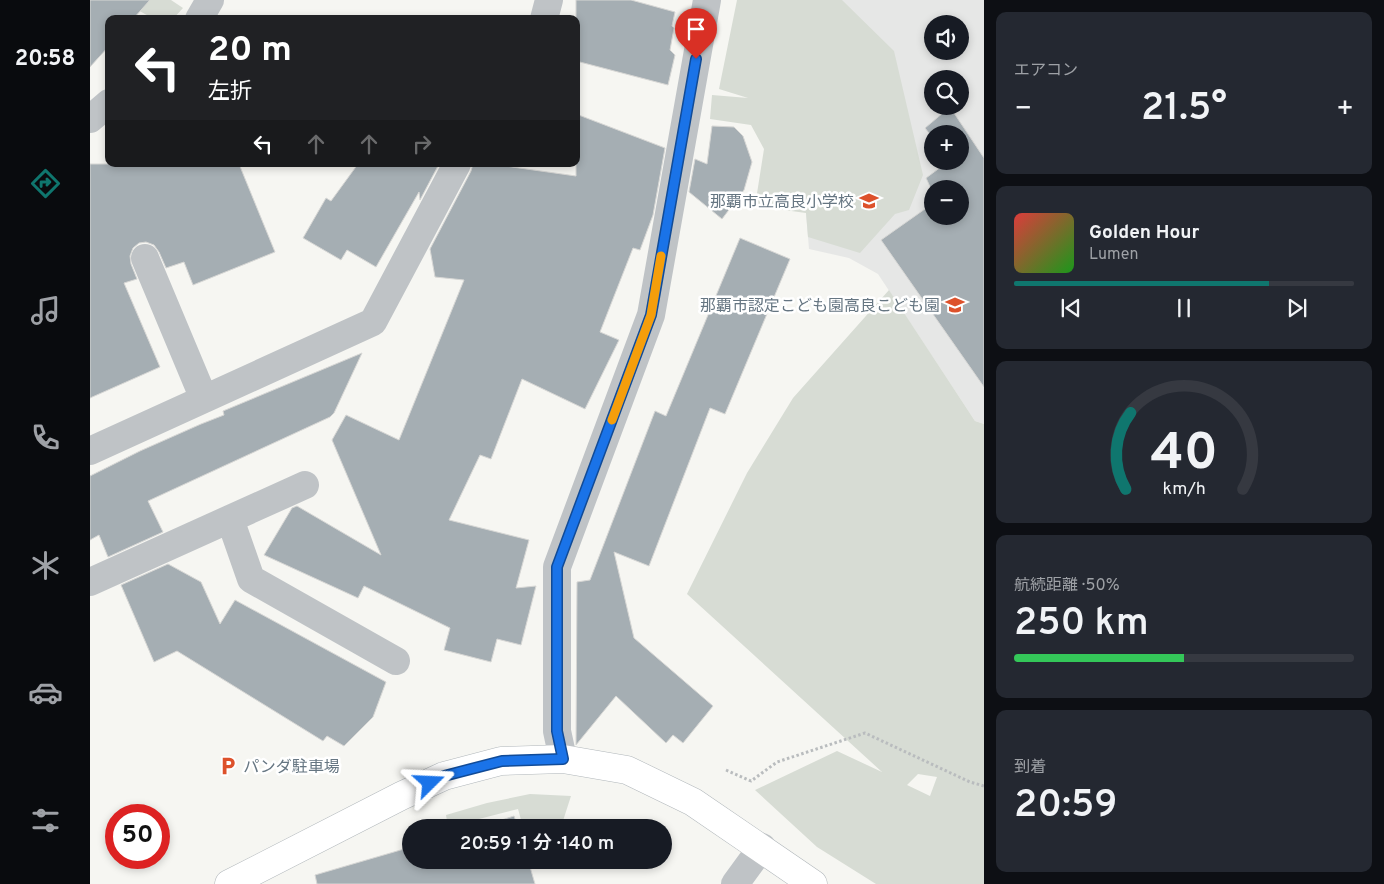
<!DOCTYPE html>
<html lang="ja">
<meta charset="utf-8">
<style>
:root{--surface:#171b24;--page:#242831;--text:#f1f3f6;--muted:#9ea1a6;--line:#363941;--accent:#0f766e}
body{margin:0;font-family:Overpass,"Noto Sans JP",sans-serif;background:var(--page);color:var(--text);height:100vh;display:flex;flex-direction:column;font-size:19px;white-space:nowrap}
*{box-sizing:border-box;margin:0}
p{font-size:16px;color:var(--muted)}
.icon{flex:none;width:28px;height:28px;fill:none;stroke:currentColor;stroke-width:2;stroke-linecap:round;stroke-linejoin:round}
.map{position:relative;flex:1;overflow:hidden}
.drawer{display:flex;flex-direction:column;gap:12px;padding:12px;background:#0d0f14;width:400px}
.drawer>*{flex:none}
.guide{position:absolute;left:15px;top:15px;width:475px;height:152px;border-radius:10px;box-shadow:0 2px 8px #0003;background:#202124;color:#fff;overflow:hidden}
.controls{position:absolute;left:834px;top:15px;display:grid;gap:10px}
.controls a{display:grid;place-items:center;width:45px;height:45px;border-radius:50%;background:var(--surface);box-shadow:0 2px 8px #0003;font-size:25px}
.speed{position:absolute;left:15px;top:804px;display:flex;gap:10px;font-size:25px;font-weight:700;text-align:center}
.speed>*{display:grid;place-content:center;width:65px;height:65px;border-radius:50%;background:var(--surface);box-shadow:0 2px 8px #0003;line-height:1}
.speed .limit{border:8px solid #d22;background:#fff;color:#111}
.pin{position:absolute;display:grid;place-items:center;width:42px;height:42px;color:#fff;margin:-51px -21px;border-radius:50% 50% 50% 0;rotate:-45deg;box-shadow:0 0 5px #0007}
.pin .icon{rotate:45deg}
.me{position:absolute;width:55px;margin:-28px;rotate:69deg;stroke-linejoin:round;filter:drop-shadow(0 0 4px #0008)}
.turn{display:flex;align-items:center;gap:18px;height:105px;padding:0 20px;font-size:22px}
.turn .icon{width:65px;height:65px;stroke-width:2.5}
.turn b{display:block;font-size:35px;line-height:42px}
.lanes{display:flex;align-items:center;height:48px;padding:0 20px;background:#0003;justify-content:center;gap:25px;direction:ltr}
.lanes .off{opacity:.35}
.big{font-size:38px;font-weight:600;line-height:1.1}
.drawer .card{flex:1;display:flex;flex-direction:column;justify-content:center;gap:8px;min-width:0;padding:0 18px;border-radius:10px;background:var(--page)}
.drawer .dial{align-items:center;gap:0}
.dial svg{height:130px;overflow:visible;fill:none;stroke:var(--line);stroke-width:7;stroke-linecap:round;text-anchor:middle}
.dial text{fill:var(--text);stroke:none}
.song{display:flex;align-items:center;gap:15px}
.cover{width:60px;height:60px;border-radius:8px;background:linear-gradient(135deg,hsl(0 70% 55%),hsl(120 70% 35%))}
.played{height:5px;border-radius:2px;background:linear-gradient(90deg,var(--accent) 75%,var(--line) 75%)}
.keys{display:flex;justify-content:space-around;direction:ltr}
.heat{display:flex;justify-content:space-between;align-items:center;font-size:28px;direction:ltr}
.charge{height:8px;border-radius:4px;background:linear-gradient(90deg,#34c759 50%,var(--line) 0)}
.trip{position:absolute;left:312px;top:819px;width:270px;height:50px;border-radius:25px;background:var(--surface);box-shadow:0 2px 8px #0003;font-weight:600;line-height:50px;text-align:center}
main{display:flex;flex:1;min-height:0}
.dock{display:flex;flex-direction:column;width:90px;justify-content:space-around;align-items:center;background:#090b0e;color:var(--muted)}
.dock .icon{width:35px;height:35px}
.dock .active{color:var(--accent)}
.dock b{font-size:22px;color:var(--text)}
.map>svg:first-child{display:block}
.built{fill:#e6e7e6;fill-rule:evenodd}
.green{fill:#d7dcd4;fill-rule:evenodd}
.building{fill:#a5aeb3;stroke:#d7d7d5}
.lines{fill:none;stroke-linecap:round;stroke-linejoin:round}
.secondary-casing{stroke:#b1b7bb;stroke-width:29}
.path{stroke:#b9bcbe;stroke-width:3;stroke-dasharray:2.5 2.5;stroke-linecap:butt}
.street{stroke:#bfc3c6;stroke-width:28}
.secondary{stroke:#fff;stroke-width:28}
.route-casing{stroke:#114b97;stroke-width:12}
.route{stroke:#1a73e8;stroke-width:9}
.slow{stroke:#f59e0b;stroke-width:9}
.labels{text-anchor:middle;stroke-width:5;stroke-linejoin:round;paint-order:stroke}
.poi-label{font-size:16px;fill:#667682;stroke:#fff;text-anchor:end}
</style>
<main>
<nav class="dock">
<b>20:58</b>
<svg class="icon active" aria-label="directions" viewBox="0 0 24 24"><path d="M12 3l9 9-9 9-9-9zM9 14v-3h6M13 9l2 2-2 2"/></svg>
<svg class="icon" aria-label="music" viewBox="0 0 24 24"><path d="M9 18V5l10-2v13"/><circle cx="6" cy="18" r="3"/><circle cx="16" cy="16" r="3"/></svg>
<svg class="icon" aria-label="phone" viewBox="0 0 24 24"><path d="M5 4h4l2 5-3 2q2 4 5 5l2-3 5 2v4C11 20 4 13 5 4z"/></svg>
<svg class="icon" aria-label="climate" viewBox="0 0 24 24"><path d="M12 3v18M4 7l16 10M4 17L20 7"/></svg>
<svg class="icon" aria-label="car" viewBox="0 0 24 24"><path d="M5 17H2v-5l4-1 3-4h7l3 4 3 1v5h-3M9 17h6M6 11h13"/><circle cx="7" cy="17" r="2"/><circle cx="17" cy="17" r="2"/></svg>
<svg class="icon" aria-label="filters" viewBox="0 0 24 24"><path d="M4 7h16M4 17h16"/><circle cx="9" cy="7" r="2"/><circle cx="15" cy="17" r="2"/></svg>
</nav>
<div class="map">
<svg width="894" height="884" viewBox="0 0 894 884">
<rect width="100%" height="100%" fill="#f6f6f2"/>
<path class="built" d="M 659,0 L 894,0 L 894,424 L 885,421 L 788,274 L 759,258 L 719,249 L 716,213 ZM 842,24 L 870,24 L 870,51 L 842,51 ZM 842,79 L 870,79 L 870,106 L 842,106 ZM 842,134 L 870,134 L 870,161 L 842,161 ZM 842,189 L 870,189 L 870,216 L 842,216 Z"/>
<path class="green" d="M 39,0 L 81,0 L 93,8 L 83,19 L 64,19 L 37,4 Z
M 647,0 L 752,0 L 804,51 L 833,175 L 819,210 L 805,214 L 770,253 L 718,237 L 716,213 L 665,206 L 674,149 L 661,125 L 620,119 L 622,95 L 658,98 L 629,89 Z
M 799,290 L 885,421 L 894,424 L 894,884 L 786,884 L 727,847 L 665,790 L 747,751 L 792,772 L 597,594 L 657,473 L 703,398 ZM 828,774 L 847,777 L 840,796 L 817,785 Z
M 440,794 L 481,796 L 471,827 L 433,827 L 428,809 L 358,827 L 356,815 L 397,803 Z"/>
<path class="building" d="M 0,0 L 60,0 L 43,19 L 19,19 L 19,46 L 0,67 Z
M 486,0 L 541,0 L 585,12 L 582,26 L 584,28 L 580,50 L 585,55 L 578,85 L 486,61 Z
M 860,107 L 894,158 L 894,387 L 791,240 L 842,204 L 842,216 L 870,216 L 870,189 L 842,189 L 842,191 L 836,178 L 859,161 L 870,161 L 870,134 L 842,134 L 842,137 L 835,128 Z
M 486,114 L 575,148 L 563,215 L 550,250 L 543,248 L 510,332 L 529,340 L 495,409 L 432,379 L 401,459 L 390,455 L 359,520 L 439,540 L 426,588 L 446,586 L 431,645 L 407,639 L 401,662 L 354,650 L 360,628 L 274,586 L 268,598 L 174,555 L 202,508 L 207,506 L 291,555 L 242,440 L 256,415 L 309,440 L 374,280 L 345,277 L 340,249 L 381,171 L 383,164 L 401,164 L 486,176 Z
M 622,126 L 644,127 L 653,136 L 662,162 L 654,190 L 632,219 L 599,192 L 605,159 L 617,164 Z
M 0,164 L 149,164 L 185,252 L 103,285 L 94,262 L 76,268 L 69,252 L 64,245 L 56,242 L 49,243 L 43,248 L 40,256 L 41,264 L 47,279 L 34,283 L 70,367 L 0,398 Z
M 268,164 L 349,164 L 330,200 L 329,192 L 286,267 L 257,250 L 251,260 L 213,238 L 236,198 L 241,201 Z
M 650,238 L 700,259 L 635,414 L 620,408 L 559,566 L 524,552 L 544,638 L 623,706 L 593,743 L 583,735 L 576,743 L 526,696 L 486,745 L 487,582 L 500,580 L 565,411 L 576,416 Z
M 272,353 L 244,413 L 240,417 L 58,501 L 73,532 L 18,557 L 9,535 L 0,540 L 0,476 L 50,451 L 111,424 L 134,415 L 133,411 Z
M 78,564 L 111,582 L 130,624 L 145,600 L 296,682 L 283,717 L 254,746 L 237,736 L 233,741 L 87,651 L 64,662 L 31,585 Z
M 424,816 L 428,828 L 387,828 Z
M 321,847 L 321,860 L 438,860 L 445,884 L 227,884 L 225,875 Z"/>
<g class="lines">
<g class="secondary-casing">
<path id="secondary" d="M 139,884 L 311,796 L 354,776 L 411,761 L 473,759 L 537,770 L 603,802 L 723,884"/>
</g>
<path class="path" d="M 636,770 L 661,781 L 687,762 L 775,733 L 880,782 L 894,786"/>
<path class="street" d="M 109,19 L 120,0
M 454,19 L 459,0
M 0,119 L 19,103
M 55,258 L 114,399
M 0,451 L 283,322 L 367,164
M 140,519 L 161,579 L 306,661
M 0,582 L 215,485
M 473,759 L 467,731 L 467,567 L 561,315 L 617,0
M 645,884 L 672,847"/>
<use href="#secondary" class="secondary"/>
</g>
<g class="lines">
<g class="route-casing">
<path id="route" d="M 340,783 L 354,776 L 412,761 L 473,759 L 467,731 L 467,567 L 561,315 L 606,59"/>
</g>
<use href="#route" class="route"/>
<path class="slow" d="M 522,420 L 561,315 L 571,256"/>
</g>
<defs>
<g id="school-bare" transform="scale(1.5)"><path d="M0-5L7-2L0 1L-7-2ZM-4 1L0 2.5L4 1V4Q0 6-4 4Z" fill="#dd512b" stroke="#fff" stroke-width="2.5" paint-order="stroke"/></g>
<g id="parking-bare" transform="scale(1.5)"><path d="M-3.5-5.5H1a3.5 3.5 0 0 1 0 7H-1V5.5H-3.5ZM-1-3.4V-.6H.8a1.4 1.4 0 0 0 0-2.8Z" fill="#dd512b" stroke="#fff" stroke-width="2.5" paint-order="stroke"/></g>
</defs>
<g fill-rule="evenodd">
<use href="#school-bare" x="779" y="201"/>
<use href="#school-bare" x="865" y="305"/>
<use href="#parking-bare" x="138" y="766"/>
</g>
<g class="labels">
<g class="poi-label">
<text x="764" y="207">那覇市立高良小学校</text>
<text x="850" y="311">那覇市認定こども園高良こども園</text>
<text x="153" y="772" text-anchor="start">パンダ駐車場</text>
</g>
</g>
</svg>
<div class="controls">
<a><svg class="icon" aria-label="sound" viewBox="0 0 24 24"><path d="M4 9h4l5-4v14l-5-4H4zM17 9q2 3 0 6"/></svg></a>
<a><svg class="icon" aria-label="search" viewBox="0 0 24 24"><circle cx="10" cy="10" r="6"/><path d="M15 15l6 6"/></svg></a>
<a>+</a>
<a>−</a>
</div>
<div class="speed"><div class="limit">50</div></div>
<div class="pin" style="left:606px;top:59px;background:#d93025"><svg class="icon" aria-label="arrive" viewBox="0 0 24 24"><path d="M6 21V4h12l-3 4 3 4H6"/></svg></div>
<svg class="me" style="left:340px;top:783px" viewBox="-20 -20 40 40"><path d="M0-17L14 15 0 8-14 15z" fill="#1a73e8" stroke="#fff" stroke-width="4"/></svg>
<div class="trip">20:59 · 1 分 · 140 m</div>
<div class="guide">
<div class="turn"><svg class="icon" aria-label="left" viewBox="0 0 24 24"><path d="M17 20v-9H6M10 6l-5 5 5 5"/></svg><div><b>20 m</b>左折</div></div>
<div class="lanes"><svg class="icon" aria-label="left" viewBox="0 0 24 24"><path d="M17 20v-9H6M10 6l-5 5 5 5"/></svg><svg class="icon off" aria-label="ahead" viewBox="0 0 24 24"><path d="M12 20V5M6 11l6-6 6 6"/></svg><svg class="icon off" aria-label="ahead" viewBox="0 0 24 24"><path d="M12 20V5M6 11l6-6 6 6"/></svg><svg class="icon off" aria-label="right" viewBox="0 0 24 24"><path d="M7 20v-9h11M14 6l5 5-5 5"/></svg></div>
</div>
</div>
<section class="drawer">
<div class="card"><p>エアコン</p>
<div class="heat"><a>−</a><b class="big">21.5°</b><a>+</a></div>
</div>
<div class="card">
<div class="song"><i class="cover"></i><div><b>Golden Hour</b><p>Lumen</p></div></div>
<div class="played"></div>
<div class="keys"><svg class="icon" aria-label="previous" viewBox="0 0 24 24"><path d="M18 5L8 12l10 7zM5 5v14"/></svg><svg class="icon" aria-label="pause" viewBox="0 0 24 24"><path d="M8 5v14M16 5v14"/></svg><svg class="icon" aria-label="next" viewBox="0 0 24 24"><path d="M6 5l10 7-10 7zM19 5v14"/></svg></div>
</div>
<div class="card dial"><svg viewBox="0 0 100 80">
<path d="M14 69A42 42 0 1 1 86 69"/>
<path d="M14 69A42 42 0 0 1 17 22" stroke="#0f766e"/>
<text x="50" y="56" font-size="32" font-weight="700">40</text>
<text x="50" y="72" font-size="11">km/h</text>
</svg></div>
<div class="card"><p>航続距離 · 50%</p><b class="big">250 km</b><div class="charge"></div></div>
<div class="card"><p>到着</p><b class="big">20:59</b></div>
</section>
</main>
